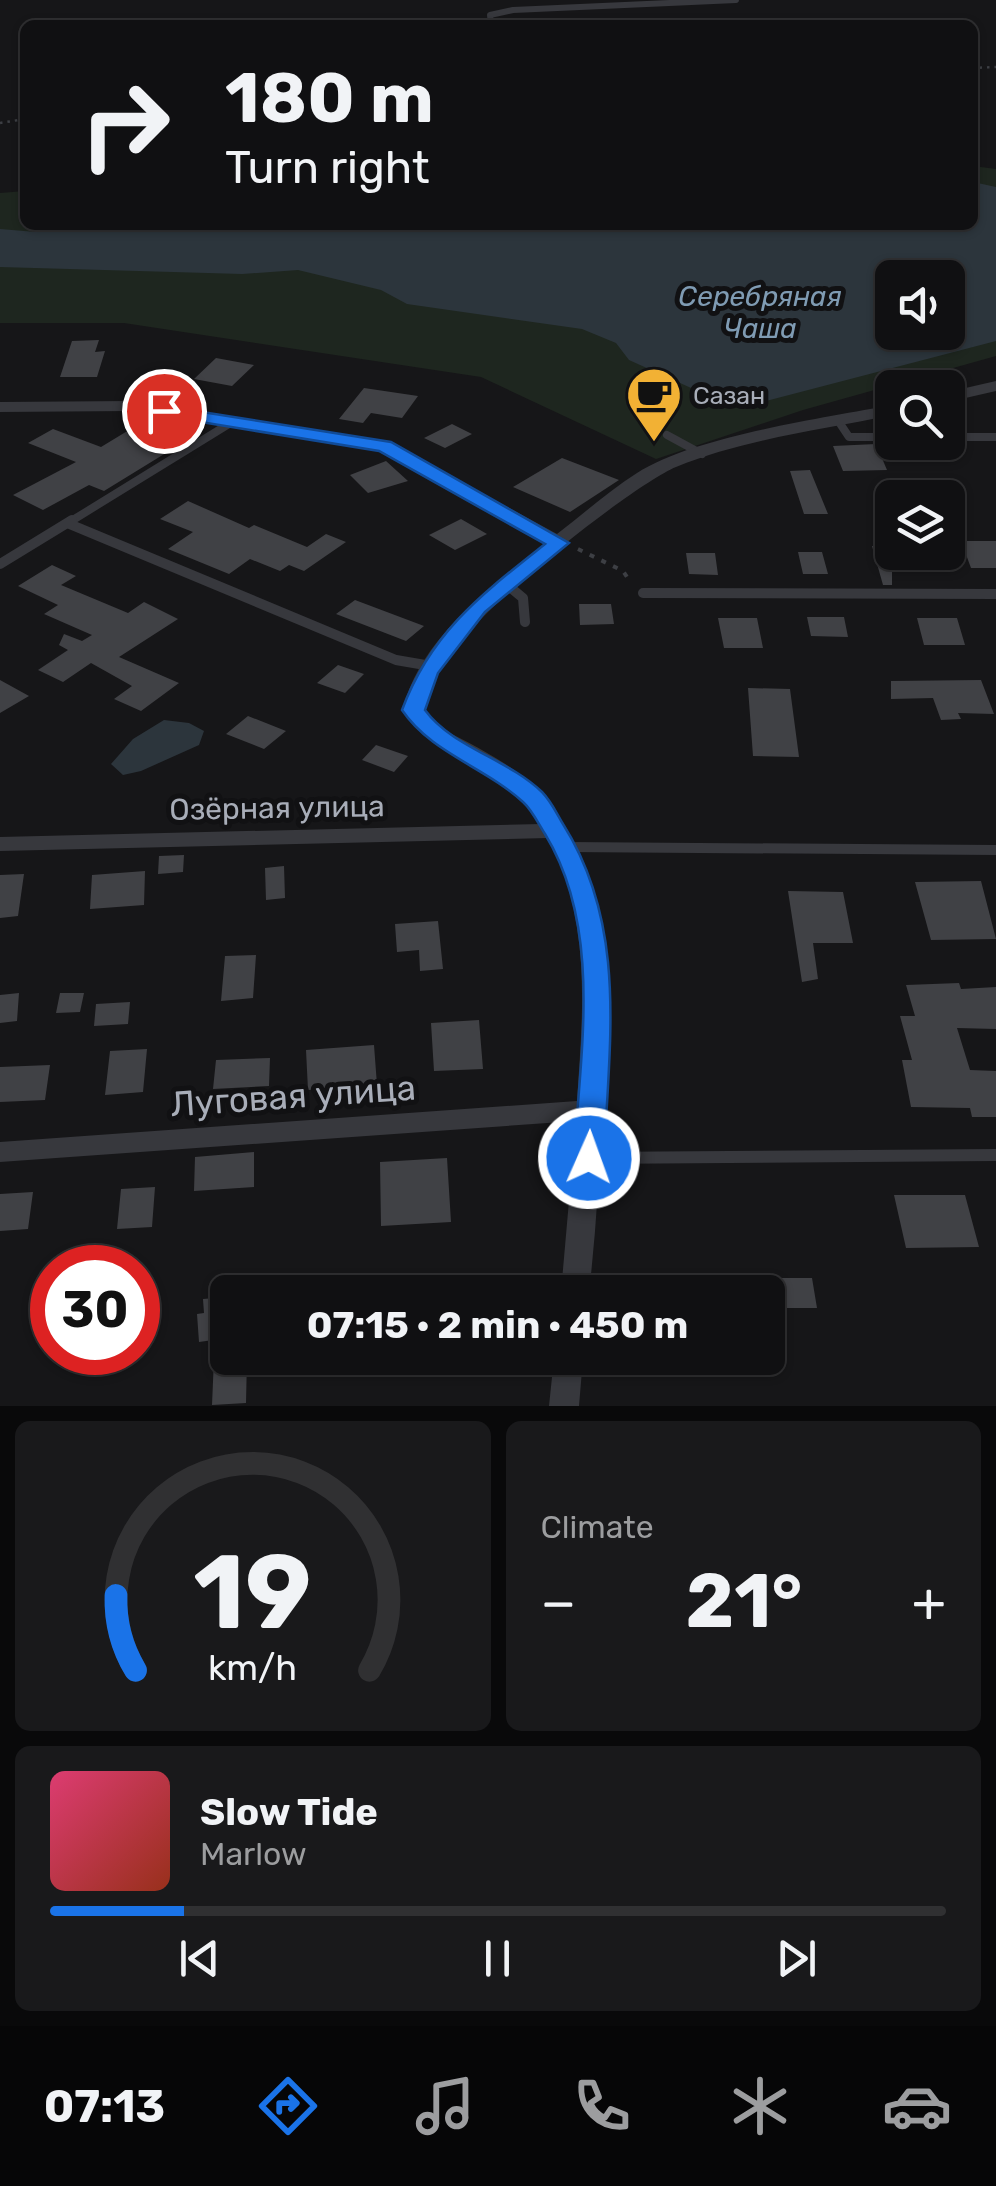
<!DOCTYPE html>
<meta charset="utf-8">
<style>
:root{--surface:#101012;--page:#19191b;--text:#f1f3f6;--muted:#9c9d9f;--line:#303032;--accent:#1a73e8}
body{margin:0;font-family:Rubik,sans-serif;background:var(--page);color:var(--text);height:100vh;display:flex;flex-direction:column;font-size:38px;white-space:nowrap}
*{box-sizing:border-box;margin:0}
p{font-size:32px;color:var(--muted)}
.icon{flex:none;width:55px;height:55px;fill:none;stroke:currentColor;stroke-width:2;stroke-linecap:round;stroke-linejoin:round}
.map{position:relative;height:1406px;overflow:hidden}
.side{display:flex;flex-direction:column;gap:15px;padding:15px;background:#09090a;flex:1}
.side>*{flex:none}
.banner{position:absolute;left:20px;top:20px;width:958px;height:210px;border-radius:15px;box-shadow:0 2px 8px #0004,0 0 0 2px var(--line);background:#101012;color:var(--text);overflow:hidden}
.controls{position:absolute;left:875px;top:260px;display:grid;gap:20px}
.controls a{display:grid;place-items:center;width:90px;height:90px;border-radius:15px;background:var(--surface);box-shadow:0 2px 8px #0004,0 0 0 2px var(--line);font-size:50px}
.speed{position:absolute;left:30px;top:1245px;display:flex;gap:20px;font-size:50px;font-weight:700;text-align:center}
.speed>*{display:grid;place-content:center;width:130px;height:130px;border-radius:50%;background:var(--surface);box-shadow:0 2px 8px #0004,0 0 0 2px var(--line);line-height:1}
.speed .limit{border:15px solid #d22;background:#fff;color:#111}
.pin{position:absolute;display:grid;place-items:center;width:85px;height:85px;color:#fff;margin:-42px;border:5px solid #fff;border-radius:50%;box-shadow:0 2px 10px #0007}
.me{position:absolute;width:110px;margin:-55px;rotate:2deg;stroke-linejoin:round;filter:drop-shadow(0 0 8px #0008)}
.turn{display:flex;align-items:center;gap:35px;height:210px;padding:0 40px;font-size:45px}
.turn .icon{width:130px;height:130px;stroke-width:2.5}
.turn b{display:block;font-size:70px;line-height:85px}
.big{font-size:75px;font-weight:700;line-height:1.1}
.side .card{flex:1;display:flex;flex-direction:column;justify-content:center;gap:15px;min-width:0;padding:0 35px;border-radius:15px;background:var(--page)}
.side .dial{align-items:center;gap:0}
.dial svg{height:260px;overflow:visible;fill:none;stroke:var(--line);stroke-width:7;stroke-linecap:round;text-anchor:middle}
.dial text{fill:var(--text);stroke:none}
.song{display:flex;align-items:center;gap:30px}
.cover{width:120px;height:120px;border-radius:15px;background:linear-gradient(135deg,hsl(340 70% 55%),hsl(10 70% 35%))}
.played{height:10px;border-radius:5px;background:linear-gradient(90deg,var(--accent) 15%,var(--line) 15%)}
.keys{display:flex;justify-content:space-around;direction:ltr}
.heat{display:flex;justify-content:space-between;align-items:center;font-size:55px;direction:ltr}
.side .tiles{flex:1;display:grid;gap:15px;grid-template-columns:1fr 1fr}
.card:last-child{grid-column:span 2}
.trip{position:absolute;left:210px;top:1275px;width:575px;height:100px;border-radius:15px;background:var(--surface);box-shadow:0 2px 8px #0004,0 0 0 2px var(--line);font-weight:700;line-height:100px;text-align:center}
.tab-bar{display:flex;height:160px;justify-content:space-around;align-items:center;background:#060607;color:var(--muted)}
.tab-bar .icon{width:70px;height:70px}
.tab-bar .selected{color:var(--accent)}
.tab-bar b{font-size:45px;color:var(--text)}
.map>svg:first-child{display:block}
.green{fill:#1e261f;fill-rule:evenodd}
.water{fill:#2c353c;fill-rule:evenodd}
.building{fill:#404145}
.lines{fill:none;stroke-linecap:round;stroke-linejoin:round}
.path-far1{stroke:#3d3f44;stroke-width:2.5;stroke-dasharray:2.5 5;stroke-linecap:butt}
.path{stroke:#3d3f44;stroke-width:4;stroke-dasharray:5 8;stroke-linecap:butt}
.lane-far3{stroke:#37383d;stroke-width:6}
.lane-far2{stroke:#37383d;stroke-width:8}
.lane-far1{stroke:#37383d;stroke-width:10}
.lane{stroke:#37383d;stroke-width:12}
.street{fill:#37383d;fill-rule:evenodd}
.route{fill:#1a73e8;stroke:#114b97;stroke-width:2.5}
.labels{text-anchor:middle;stroke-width:10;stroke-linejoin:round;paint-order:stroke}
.far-poi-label{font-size:25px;fill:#a8adb8;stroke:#111113;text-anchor:start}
.far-water-label{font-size:28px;font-style:italic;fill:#7f9bb3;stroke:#111113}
.street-label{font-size:30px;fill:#a8adb8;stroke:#111113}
.near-street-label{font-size:35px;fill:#a8adb8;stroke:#111113}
</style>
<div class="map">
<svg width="996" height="1406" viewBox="0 0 996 1406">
<rect width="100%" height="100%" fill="#161618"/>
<path class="green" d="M 973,166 L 996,169 L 996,356 L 803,410 L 656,459 L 481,377 L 124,323 L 0,323 L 0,193 L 25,191 L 25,225 L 972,225 ZM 892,278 L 948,278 L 948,332 L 892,332 Z"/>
<path class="water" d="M 973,182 L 996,187 L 996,341 L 766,401 L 700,392 L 629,360 L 616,343 L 582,329 L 407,304 L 381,290 L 298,270 L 242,274 L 0,267 L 0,229 L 36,232 L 115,225 L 972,225 ZM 892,278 L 948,278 L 948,332 L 892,332 Z
M 164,720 L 189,723 L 204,731 L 199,745 L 141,771 L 123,775 L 111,764 L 133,739 Z"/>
<path class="building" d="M 99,340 L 95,352 L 105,351 L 97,377 L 60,377 L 72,341 Z
M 216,358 L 254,365 L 232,386 L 194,379 Z
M 364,388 L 418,396 L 402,418 L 371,413 L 363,423 L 339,419 Z
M 452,424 L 472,434 L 445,448 L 424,438 Z
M 53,429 L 101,447 L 129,430 L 174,448 L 104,491 L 89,485 L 43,510 L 13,495 L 76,462 L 28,443 Z
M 876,444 L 887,470 L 843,471 L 833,446 Z
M 562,458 L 619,480 L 570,512 L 513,487 Z
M 386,461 L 408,481 L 368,493 L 350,475 Z
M 810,470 L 828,514 L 804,514 L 790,471 Z
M 188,501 L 249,528 L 254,525 L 307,547 L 326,534 L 346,542 L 304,571 L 289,565 L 280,571 L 250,559 L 229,574 L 168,549 L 193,532 L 160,519 Z
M 461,519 L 487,534 L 455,550 L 429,535 Z
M 961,541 L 996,541 L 996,568 L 971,568 Z
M 872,546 L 892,546 L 892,585 L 883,585 Z
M 798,552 L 822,552 L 828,574 L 803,574 Z
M 686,553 L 715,553 L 718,575 L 689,574 Z
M 52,565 L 76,576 L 61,585 L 128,613 L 144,602 L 178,619 L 119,657 L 179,683 L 141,711 L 114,699 L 132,686 L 91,663 L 63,682 L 38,670 L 68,650 L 59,645 L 64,634 L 82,641 L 92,635 L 44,614 L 58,605 L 18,586 Z
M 355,600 L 424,626 L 406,641 L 336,614 Z
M 579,604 L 611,604 L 614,624 L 580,625 Z
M 807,617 L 844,617 L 848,637 L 811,636 Z
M 718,618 L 757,618 L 763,648 L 724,648 Z
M 917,618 L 957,618 L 965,645 L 924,645 Z
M 338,665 L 364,674 L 345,693 L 317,683 Z
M 0,680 L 29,696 L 0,713 Z
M 981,680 L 994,714 L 958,713 L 961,719 L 941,720 L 933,698 L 891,699 L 891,681 Z
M 748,688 L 790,689 L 799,757 L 753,756 Z
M 248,716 L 286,731 L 264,749 L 226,734 Z
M 376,745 L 408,756 L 394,772 L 362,760 Z
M 184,855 L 183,872 L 158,874 L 159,856 Z
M 284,866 L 285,898 L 266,900 L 265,868 Z
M 145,871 L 144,905 L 90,909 L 92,875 Z
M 24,874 L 18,916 L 0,918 L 0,875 Z
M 981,881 L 996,939 L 931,940 L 915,882 Z
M 788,891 L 843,892 L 853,943 L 813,943 L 818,979 L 802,982 Z
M 438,921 L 443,969 L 420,971 L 419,950 L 397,952 L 395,924 Z
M 256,955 L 253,998 L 221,1001 L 225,956 Z
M 959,983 L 961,989 L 996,987 L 996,1029 L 957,1028 L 970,1070 L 996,1071 L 996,1117 L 972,1117 L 970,1108 L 911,1107 L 902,1060 L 912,1060 L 900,1016 L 915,1016 L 906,985 Z
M 19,993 L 17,1021 L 0,1023 L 0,995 Z
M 60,993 L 84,993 L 80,1012 L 56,1013 Z
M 130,1002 L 128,1024 L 94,1026 L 96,1004 Z
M 479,1020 L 483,1069 L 434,1071 L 431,1023 Z
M 374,1045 L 377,1085 L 308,1090 L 306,1050 Z
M 147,1049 L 143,1092 L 105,1095 L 110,1051 Z
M 270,1058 L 269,1086 L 213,1089 L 216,1060 Z
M 50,1065 L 45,1100 L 0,1102 L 0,1067 Z
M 254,1152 L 254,1187 L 194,1191 L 195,1157 Z
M 447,1158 L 451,1222 L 381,1226 L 380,1162 Z
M 155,1187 L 152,1227 L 117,1229 L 121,1189 Z
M 33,1192 L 28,1229 L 0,1231 L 0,1194 Z
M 894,1195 L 965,1195 L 979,1247 L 906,1248 Z
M 775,1278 L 812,1278 L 817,1308 L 779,1308 Z
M 228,1297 L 228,1338 L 199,1342 L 197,1314 L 204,1313 L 203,1299 Z
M 214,1358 L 247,1358 L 246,1403 L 212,1405 Z"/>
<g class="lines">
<path class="path-far1" d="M 972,68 L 996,67
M 0,123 L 25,119"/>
<path class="path" d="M 578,549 L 623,571 L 631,583"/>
<path class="lane-far3" d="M 491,25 L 490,15 L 513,10 L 736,0"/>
<path class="lane-far2" d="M 839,422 L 849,437 L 892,437
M 667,435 L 702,454
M 948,437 L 996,437
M 68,523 L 232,422"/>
<path class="lane-far1" d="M 67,523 L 396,660 L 431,666
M 0,564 L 72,520
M 505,583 L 523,598 L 525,622
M 643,593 L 996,594
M 566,847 L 996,850"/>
<path class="lane" d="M 589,1158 L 996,1155"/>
<path class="street" d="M 996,381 L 996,391 L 948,402 L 948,392 Z
M 131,401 L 390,443 L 557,534 C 583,514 609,491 637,473 C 694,436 824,418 892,405 L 892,415 C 821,430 744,439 676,467 C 628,487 409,657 424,712 C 425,716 430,721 433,724 C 470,744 513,763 542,794 C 554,807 563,824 571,839 C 618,927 606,1022 602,1117 C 599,1175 596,1234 589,1292 L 561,1292 L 576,1121 L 0,1162 L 0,1142 L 577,1101 C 583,1010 592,922 548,838 L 0,851 L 0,837 L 541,824 C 510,770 417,749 403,709 C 420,638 491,587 546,543 L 379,450 L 131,411 L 0,412 L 0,402 Z
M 554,1358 L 583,1358 L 579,1406 L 549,1406 Z"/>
</g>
<path class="route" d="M 164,406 L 391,442 L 569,543 L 485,612 L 438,673 L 425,710 C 452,747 508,759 542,792 C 551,801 557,814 563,824 C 628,927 609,1042 604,1158 L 599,1166 L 589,1170 L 578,1166 L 574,1158 C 580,1052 603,929 545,834 C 538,823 532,810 523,802 C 485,767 431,753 402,710 C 431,632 482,594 545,544 L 379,451 L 158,415 L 158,407 Z"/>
<defs>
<g id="cafe-pin" transform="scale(2.875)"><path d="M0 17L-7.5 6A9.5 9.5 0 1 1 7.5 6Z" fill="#f2b134" stroke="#111113"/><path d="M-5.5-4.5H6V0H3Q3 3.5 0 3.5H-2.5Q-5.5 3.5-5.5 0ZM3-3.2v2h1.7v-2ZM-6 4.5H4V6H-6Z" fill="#111"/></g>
</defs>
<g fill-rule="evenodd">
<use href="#cafe-pin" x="654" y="395"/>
</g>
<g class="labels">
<g class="far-poi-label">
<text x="693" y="404">Сазан</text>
</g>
<g class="far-water-label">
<text x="760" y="306">Серебряная<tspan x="760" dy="32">Чаша</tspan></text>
</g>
<g class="street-label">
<text transform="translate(277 808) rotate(-1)" y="10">Озёрная улица</text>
</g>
<g class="near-street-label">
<text transform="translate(293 1096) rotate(-4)" y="12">Луговая улица</text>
</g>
</g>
</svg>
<div class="controls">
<a><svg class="icon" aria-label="sound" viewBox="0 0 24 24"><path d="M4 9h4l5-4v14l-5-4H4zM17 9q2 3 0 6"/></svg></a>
<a><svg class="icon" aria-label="search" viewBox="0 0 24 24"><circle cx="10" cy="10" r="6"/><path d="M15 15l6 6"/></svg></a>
<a><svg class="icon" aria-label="layers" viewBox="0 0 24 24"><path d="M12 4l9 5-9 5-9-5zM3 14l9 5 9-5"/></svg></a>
</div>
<div class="speed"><div class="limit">30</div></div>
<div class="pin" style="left:164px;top:411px;background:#d93025"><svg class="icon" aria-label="arrive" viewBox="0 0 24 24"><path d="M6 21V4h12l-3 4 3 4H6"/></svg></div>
<svg class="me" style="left:589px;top:1158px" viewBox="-20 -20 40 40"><circle r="17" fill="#1a73e8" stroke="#fff" stroke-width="3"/><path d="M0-11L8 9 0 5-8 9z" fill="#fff"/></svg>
<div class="trip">07:15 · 2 min · 450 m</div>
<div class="banner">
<div class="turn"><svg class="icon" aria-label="right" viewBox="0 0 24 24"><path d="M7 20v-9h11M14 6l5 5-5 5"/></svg><div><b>180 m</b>Turn right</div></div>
</div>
</div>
<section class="side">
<div class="tiles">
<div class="card dial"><svg viewBox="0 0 100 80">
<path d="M14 69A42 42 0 1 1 86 69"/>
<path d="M14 69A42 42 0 0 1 8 46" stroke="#1a73e8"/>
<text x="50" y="56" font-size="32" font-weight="700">19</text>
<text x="50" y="72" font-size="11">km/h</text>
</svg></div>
<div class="card"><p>Climate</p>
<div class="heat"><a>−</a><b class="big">21°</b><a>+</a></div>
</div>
<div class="card">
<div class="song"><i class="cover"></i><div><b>Slow Tide</b><p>Marlow</p></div></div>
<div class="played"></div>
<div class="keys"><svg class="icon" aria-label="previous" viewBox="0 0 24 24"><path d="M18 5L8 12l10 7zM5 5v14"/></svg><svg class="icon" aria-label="pause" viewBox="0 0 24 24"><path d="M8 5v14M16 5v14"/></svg><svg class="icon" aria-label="next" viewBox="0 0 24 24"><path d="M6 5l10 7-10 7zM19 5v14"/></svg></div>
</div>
</div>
</section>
<nav class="tab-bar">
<b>07:13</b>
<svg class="icon selected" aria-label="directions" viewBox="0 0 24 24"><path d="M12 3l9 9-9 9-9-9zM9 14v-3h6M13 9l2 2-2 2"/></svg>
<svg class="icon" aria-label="music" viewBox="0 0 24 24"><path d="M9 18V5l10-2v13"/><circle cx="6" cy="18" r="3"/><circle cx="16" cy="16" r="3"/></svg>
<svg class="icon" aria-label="phone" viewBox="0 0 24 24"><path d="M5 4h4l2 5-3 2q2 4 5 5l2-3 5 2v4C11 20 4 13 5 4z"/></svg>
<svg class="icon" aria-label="climate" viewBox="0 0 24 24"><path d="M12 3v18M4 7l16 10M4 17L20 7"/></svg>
<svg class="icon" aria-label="car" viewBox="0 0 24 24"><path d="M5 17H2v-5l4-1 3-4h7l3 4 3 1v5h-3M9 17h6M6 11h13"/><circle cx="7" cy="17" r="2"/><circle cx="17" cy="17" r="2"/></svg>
</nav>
